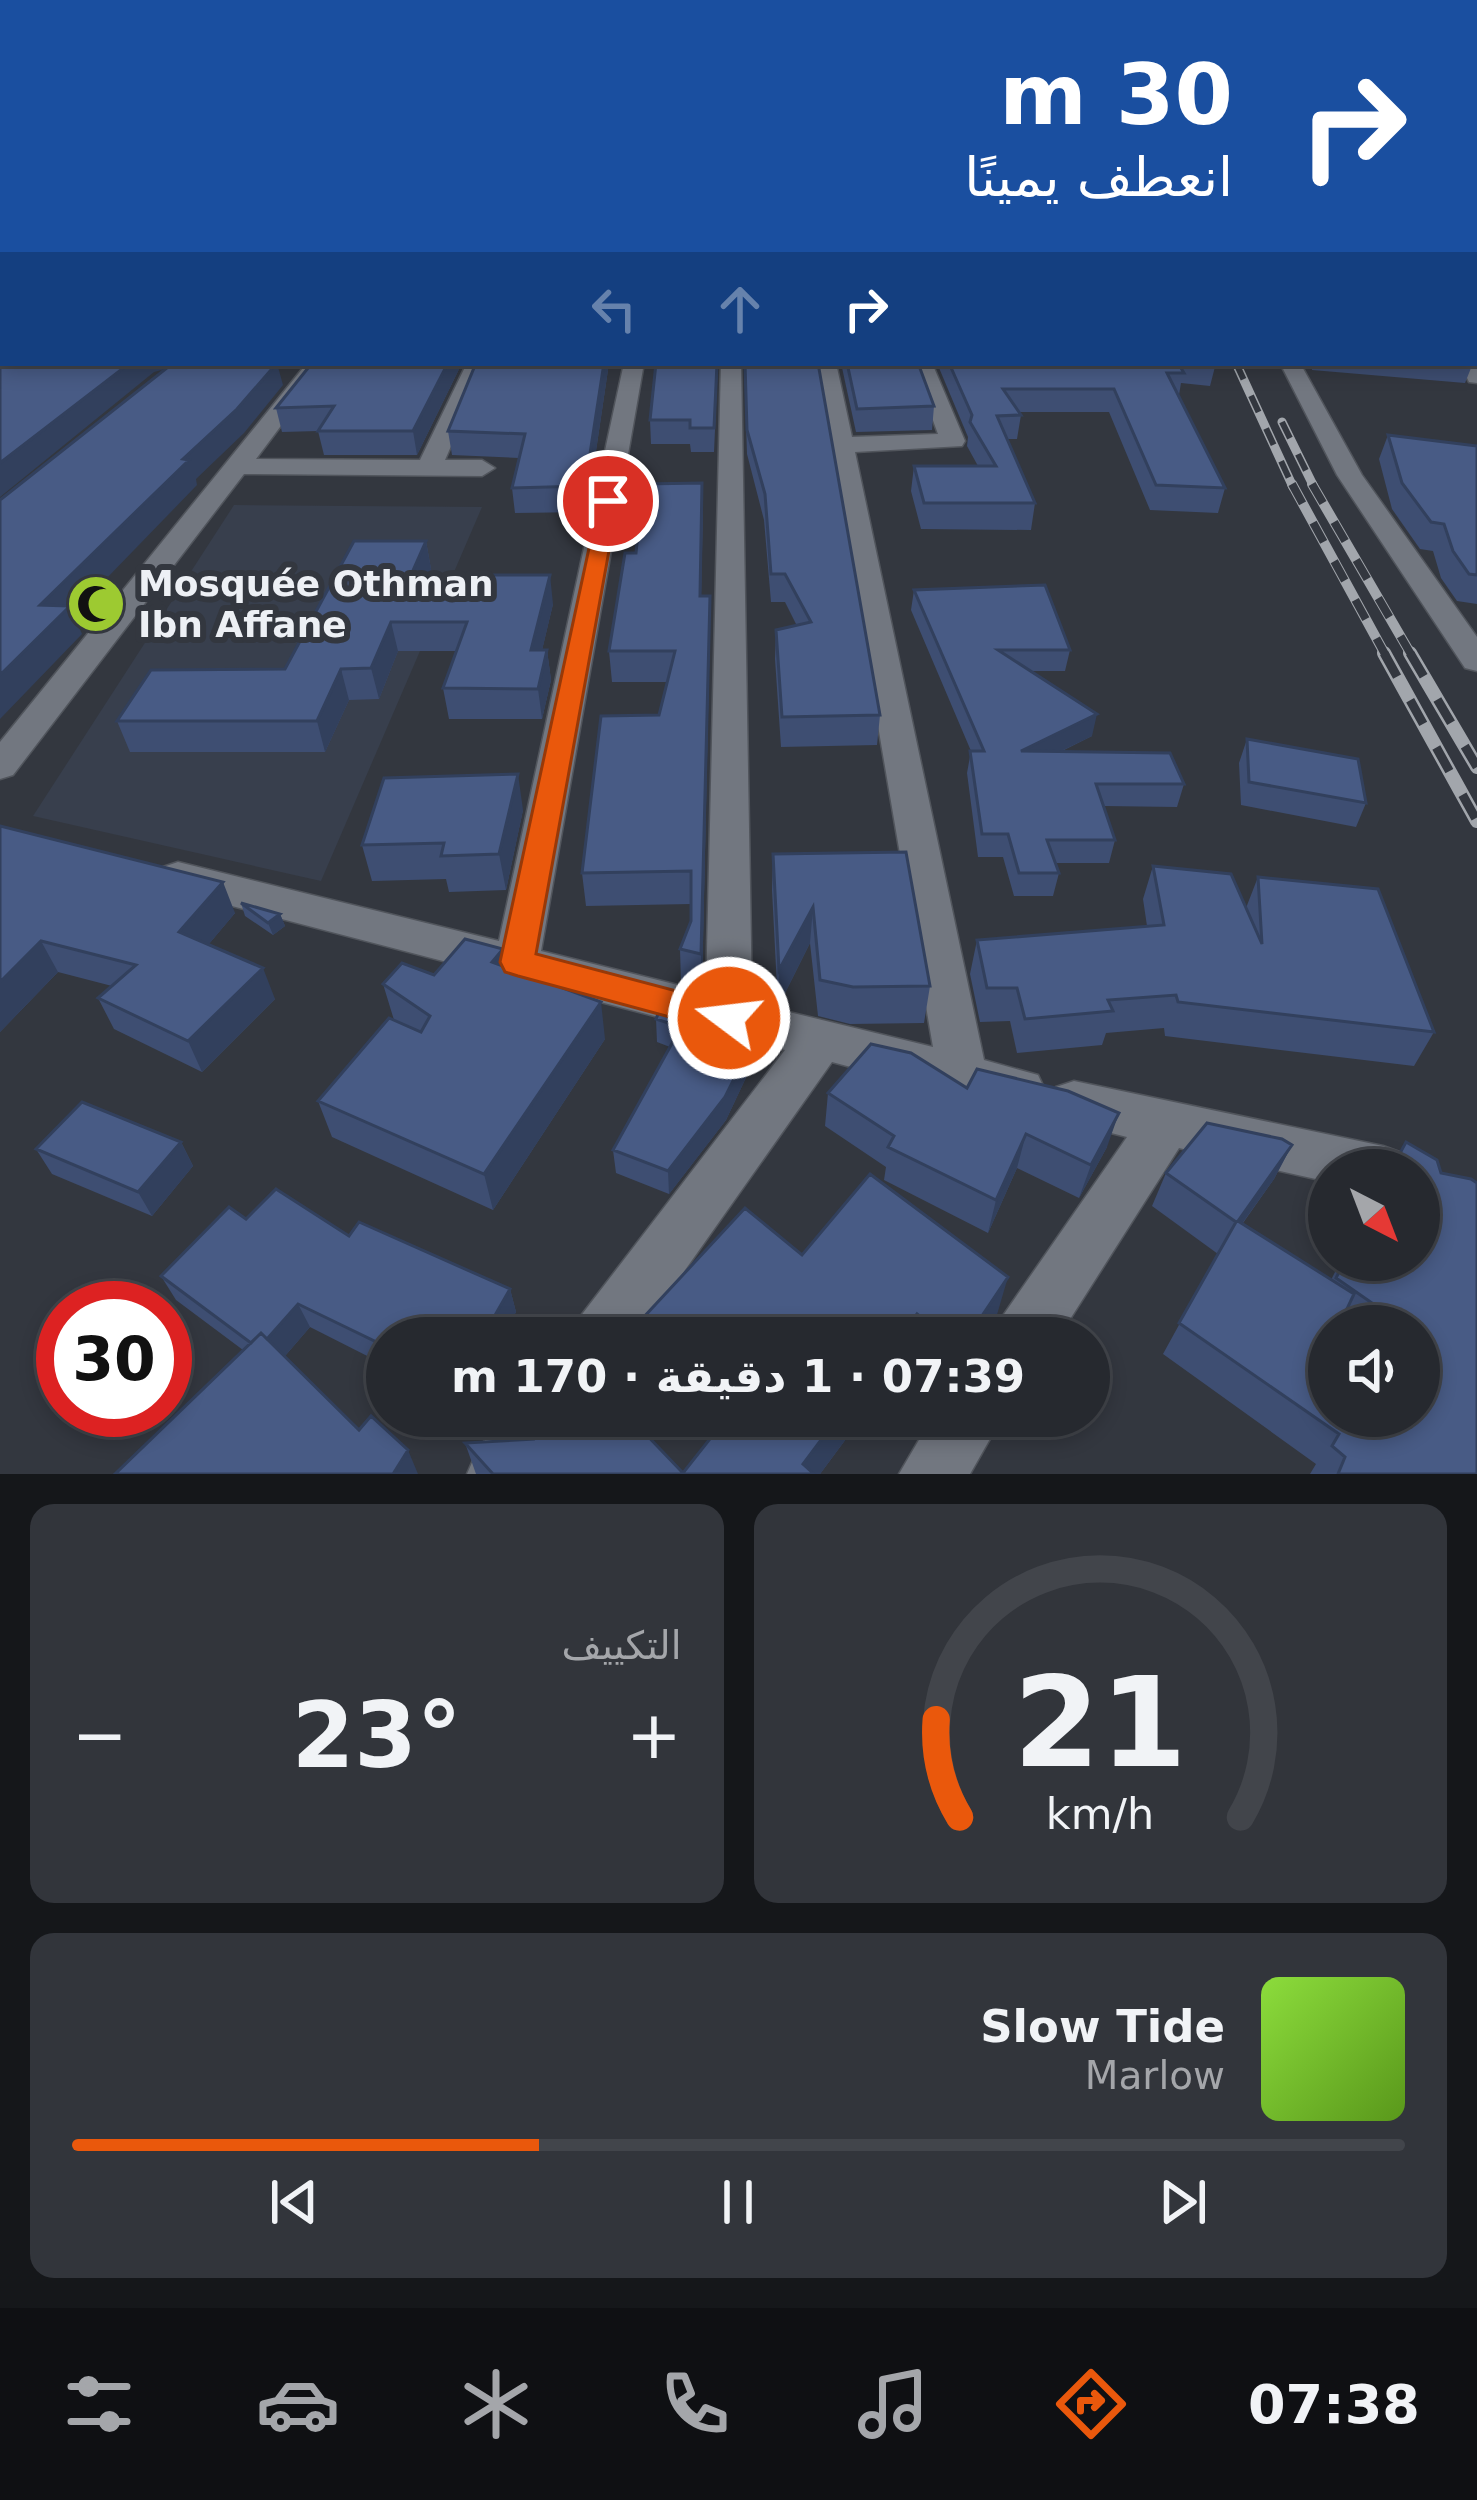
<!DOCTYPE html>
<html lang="ar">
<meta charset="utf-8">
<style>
:root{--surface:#26292f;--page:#32353b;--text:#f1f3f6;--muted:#a4a6aa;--line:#42454b;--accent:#ea580c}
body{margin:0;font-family:"DejaVu Sans",Vazirmatn,sans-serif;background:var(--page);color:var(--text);direction:rtl;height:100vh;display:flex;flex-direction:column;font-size:45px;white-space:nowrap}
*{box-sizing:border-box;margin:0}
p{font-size:39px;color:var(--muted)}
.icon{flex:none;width:66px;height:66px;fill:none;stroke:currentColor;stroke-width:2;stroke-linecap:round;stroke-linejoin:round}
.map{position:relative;height:1474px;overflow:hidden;direction:ltr}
.panel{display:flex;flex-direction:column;gap:30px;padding:30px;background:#15171a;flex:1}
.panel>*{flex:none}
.banner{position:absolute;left:0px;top:0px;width:1479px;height:366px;box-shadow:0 6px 18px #0003,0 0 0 3px var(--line);direction:rtl;background:#1a4fa0;color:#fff;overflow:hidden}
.needle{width:78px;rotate:138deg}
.tools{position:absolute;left:1308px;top:1149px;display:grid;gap:24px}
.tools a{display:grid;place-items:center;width:132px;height:132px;border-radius:50%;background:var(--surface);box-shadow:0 6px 18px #0003,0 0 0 3px var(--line);font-size:60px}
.speed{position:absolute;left:36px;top:1281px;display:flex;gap:24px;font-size:60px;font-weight:700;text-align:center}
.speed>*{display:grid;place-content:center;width:156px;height:156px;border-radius:50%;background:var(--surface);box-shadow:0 6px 18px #0003,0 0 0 3px var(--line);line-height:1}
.speed .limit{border:18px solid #d22;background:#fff;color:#111}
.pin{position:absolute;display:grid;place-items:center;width:102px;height:102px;color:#fff;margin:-51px;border:6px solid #fff;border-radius:50%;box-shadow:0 3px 12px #0007}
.me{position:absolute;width:132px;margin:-66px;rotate:285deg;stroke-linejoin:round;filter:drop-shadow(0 0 9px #0008)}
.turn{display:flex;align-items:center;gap:42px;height:252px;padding:0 48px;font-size:54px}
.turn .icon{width:156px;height:156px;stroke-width:2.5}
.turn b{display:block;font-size:84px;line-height:102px}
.lanes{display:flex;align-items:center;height:114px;padding:0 48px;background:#0003;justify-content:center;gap:60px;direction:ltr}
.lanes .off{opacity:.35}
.big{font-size:90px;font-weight:800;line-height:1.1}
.panel .widget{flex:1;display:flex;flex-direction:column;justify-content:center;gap:18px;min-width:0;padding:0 42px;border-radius:24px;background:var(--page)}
.panel .dial{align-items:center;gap:0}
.dial svg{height:312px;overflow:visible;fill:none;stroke:var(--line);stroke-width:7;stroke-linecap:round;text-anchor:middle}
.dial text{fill:var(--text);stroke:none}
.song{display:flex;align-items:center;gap:36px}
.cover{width:144px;height:144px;border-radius:18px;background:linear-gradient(135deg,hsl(90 70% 55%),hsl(90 70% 35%))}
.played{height:12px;border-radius:6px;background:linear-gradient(90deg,var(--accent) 35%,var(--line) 35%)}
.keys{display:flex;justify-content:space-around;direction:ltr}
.heat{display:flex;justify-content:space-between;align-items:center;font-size:66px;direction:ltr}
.panel .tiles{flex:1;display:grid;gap:30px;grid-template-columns:1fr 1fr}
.widget:last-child{grid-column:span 2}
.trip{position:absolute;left:366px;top:1317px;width:744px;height:120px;border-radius:60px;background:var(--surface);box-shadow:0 6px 18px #0003,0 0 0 3px var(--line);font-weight:800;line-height:120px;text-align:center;direction:rtl}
.tabs{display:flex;height:192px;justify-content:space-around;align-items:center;background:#0f1013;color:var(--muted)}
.tabs .icon{width:84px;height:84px}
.tabs .active{color:var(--accent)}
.tabs b{font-size:54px;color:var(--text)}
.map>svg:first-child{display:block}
.built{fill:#383f4d}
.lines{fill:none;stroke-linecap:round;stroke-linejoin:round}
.minor-casing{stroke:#51555c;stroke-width:3}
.minor{fill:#727780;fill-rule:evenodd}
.rail-far2-casing{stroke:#a2a6ac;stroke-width:9}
.rail-far1-casing{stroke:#a2a6ac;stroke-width:10}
.rail-casing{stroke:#a2a6ac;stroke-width:14}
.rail-far2{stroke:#33373f;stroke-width:6;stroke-dasharray:18;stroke-linecap:butt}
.rail-far1{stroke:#33373f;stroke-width:8;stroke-dasharray:22;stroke-linecap:butt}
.rail{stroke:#33373f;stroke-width:9;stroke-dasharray:27;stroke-linecap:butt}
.wall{fill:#3e4e72;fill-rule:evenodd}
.shaded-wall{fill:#32405d}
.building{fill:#485b85;stroke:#32405d;stroke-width:3}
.route{fill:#ea580c;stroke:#983908;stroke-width:3}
.labels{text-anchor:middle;stroke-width:12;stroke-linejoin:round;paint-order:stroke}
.poi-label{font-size:36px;font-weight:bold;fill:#edf0f5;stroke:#33373f;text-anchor:start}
</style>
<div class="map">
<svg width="1477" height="1474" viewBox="0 0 1477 1474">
<rect width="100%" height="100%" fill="#33373f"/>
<path class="built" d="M 234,505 L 482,507 L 321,881 L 33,816 Z"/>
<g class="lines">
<g class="minor-casing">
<path id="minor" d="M 1477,358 L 1477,383 L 1469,382 L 1460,363 L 1476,363 Z
M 307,363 L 328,363 L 256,459 L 420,460 L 467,363 L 487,363 L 445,460 L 482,460 L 495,468 L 482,476 L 244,474 L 13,775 L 0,779 L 0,742 Z
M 624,363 L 644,363 L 541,951 L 706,992 L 721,363 L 741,363 L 752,1003 L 933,1047 L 816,363 L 836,363 L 852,437 L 938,434 L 912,363 L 932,363 L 965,441 L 962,446 L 855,452 L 984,1060 L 1038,1075 L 1045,1090 L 1038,1105 L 1020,1112 L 832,1062 L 637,1338 L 571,1338 L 580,1317 L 785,1050 L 178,892 L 163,887 L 157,877 L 163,867 L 178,862 L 499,941 Z
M 1280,363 L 1300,363 L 1362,475 L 1477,637 L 1477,671 L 1465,668 L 1337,475 Z
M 1074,1081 L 1383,1146 L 1402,1153 L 1410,1170 L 1329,1170 L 1329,1182 L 1179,1148 L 1058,1338 L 993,1338 L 1002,1317 L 1127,1137 L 1056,1119 L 1049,1103 L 1056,1087 Z
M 503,1416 L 575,1416 L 540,1474 L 467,1474 L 477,1451 Z
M 933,1416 L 1003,1416 L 970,1474 L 899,1474 Z"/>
</g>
<use href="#minor" class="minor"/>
<g class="rail-far2-casing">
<path id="rail-far2" d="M 1236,363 L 1293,487
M 1282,422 L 1314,487"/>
</g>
<g class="rail-far1-casing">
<path id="rail-far1" d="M 1292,484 L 1386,656
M 1312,484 L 1412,656"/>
</g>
<g class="rail-casing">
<path id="rail" d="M 1384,653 L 1477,821
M 1410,653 L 1477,767"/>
</g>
<use href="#rail-far2" class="rail-far2"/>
<use href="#rail-far1" class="rail-far1"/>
<use href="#rail" class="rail"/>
</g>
<path class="wall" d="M 462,363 L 417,455 L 324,455 L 318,431 L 282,432 L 276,408 Z
M 476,363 L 609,363 L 587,512 L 515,513 L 512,488 L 519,458 L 452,455 L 448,431 Z
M 656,363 L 718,363 L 714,452 L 691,452 L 690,444 L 651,444 L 650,420 Z
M 744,363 L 880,715 L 877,745 L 781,747 L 775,659 L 776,630 L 797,626 L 785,602 L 771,602 L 764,520 L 747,454 Z
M 841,363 L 918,363 L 934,406 L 932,430 L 856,432 Z
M 937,363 L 1216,363 L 1210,386 L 1181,383 L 1179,395 L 1225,488 L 1218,513 L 1150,510 L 1109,412 L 1019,412 L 1021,415 L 1017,439 L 1007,439 L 1035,503 L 1031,530 L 921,529 L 911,491 L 914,466 L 978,466 L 967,446 L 968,437 Z
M 1312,363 L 1473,363 L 1465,383 L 1312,370 Z
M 1388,435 L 1477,446 L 1477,604 L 1457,601 L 1441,578 L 1433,551 L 1420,549 L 1392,509 L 1379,459 Z
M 703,511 L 701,596 L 710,626 L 702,988 L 681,983 L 680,949 L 691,921 L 691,904 L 586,906 L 582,873 L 659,715 L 667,682 L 612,682 L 609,651 L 636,553 Z
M 426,541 L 431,569 L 428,575 L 553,604 L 542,650 L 547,650 L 551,680 L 542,719 L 449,719 L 443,688 L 456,651 L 398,651 L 379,699 L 349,700 L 325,752 L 130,752 L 117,721 L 285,669 Z
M 914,590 L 1070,650 L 1065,671 L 1031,671 L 1092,736 L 1060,752 L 1184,784 L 1177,807 L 1104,806 L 1115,840 L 1109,863 L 1055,863 L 1059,873 L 1053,896 L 1014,896 L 1003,857 L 978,857 L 967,773 L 971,751 L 911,610 Z
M 1247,739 L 1366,803 L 1356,827 L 1241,805 L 1239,763 Z
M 523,810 L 506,890 L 449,892 L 446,879 L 372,881 L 362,845 Z
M 0,826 L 235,913 L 208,945 L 275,999 L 202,1072 L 114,1029 L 98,998 L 112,986 L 58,972 L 0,1032 Z
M 773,854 L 930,986 L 924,1023 L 850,1024 L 818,1016 L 810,943 L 778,1007 L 772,890 Z
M 1153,866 L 1246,908 L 1258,877 L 1434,1032 L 1414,1066 L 1165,1036 L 1164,1028 L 1106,1033 L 1102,1045 L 1017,1053 L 1010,1021 L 980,1022 L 970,974 L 977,940 L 1147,926 L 1143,899 Z
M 241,903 L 280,914 L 285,926 L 273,935 L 245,916 Z
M 503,949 L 506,967 L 605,1039 L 493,1210 L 332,1137 L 318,1101 L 394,1020 L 383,984 L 434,975 Z
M 656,1019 L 760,1027 L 759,1050 L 726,1120 L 669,1194 L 616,1173 L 613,1150 L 670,1047 L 657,1042 Z
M 967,1088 L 1107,1147 L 1079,1198 L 1017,1168 L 988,1233 L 884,1180 L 886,1167 L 825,1126 L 828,1093 Z
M 1207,1123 L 1282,1139 L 1292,1145 L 1274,1179 L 1243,1223 L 1331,1280 L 1341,1260 L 1419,1260 L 1419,1170 L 1388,1170 L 1406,1142 L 1437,1160 L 1441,1173 L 1471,1179 L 1477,1183 L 1477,1474 L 1310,1474 L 1316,1464 L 1163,1354 L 1218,1254 L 1152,1206 L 1166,1173 ZM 1329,1326 L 1419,1326 L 1419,1416 L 1329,1416 L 1329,1361 L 1325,1358 L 1329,1348 Z
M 181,1142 L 193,1166 L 152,1216 L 52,1174 L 36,1149 Z
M 246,1219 L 349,1236 L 510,1289 L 516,1312 L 502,1338 L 387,1338 L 387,1366 L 310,1327 L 285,1356 L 359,1430 L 243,1350 L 176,1300 L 161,1276 Z
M 802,1255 L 996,1318 L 983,1338 L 644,1338 L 642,1319 Z
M 705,1416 L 863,1416 L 820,1474 L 476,1474 L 465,1443 L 644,1431 L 683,1473 L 718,1429 Z"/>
<path class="shaded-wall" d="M 130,363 L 189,363 L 154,372 L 0,497 L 0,463 Z
M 277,363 L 283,385 L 244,433 L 196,479 L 197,485 L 73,613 L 82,634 L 0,719 L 0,675 L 40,605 Z
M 448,363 L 462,363 L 417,455 L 413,431 Z
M 604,363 L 609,363 L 587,512 L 585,486 Z
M 426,541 L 431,569 L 417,604 L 411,575 Z
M 550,575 L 553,604 L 535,680 L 531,650 Z
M 710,596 L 710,626 L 702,988 L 701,954 Z
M 391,622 L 398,651 L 379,699 L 371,668 Z
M 547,650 L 551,680 L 542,719 L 538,689 Z
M 341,669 L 349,700 L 325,752 L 317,721 Z
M 1097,714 L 1092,736 L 1016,773 L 1021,751 Z
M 518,774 L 523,810 L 506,890 L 499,854 Z
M 223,882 L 235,913 L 193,963 L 179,932 Z
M 813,907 L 810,943 L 778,1007 L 779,970 Z
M 280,914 L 285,926 L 273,935 L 268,923 Z
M 41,941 L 58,972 L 0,1032 L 0,982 Z
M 503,949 L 510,985 L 492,962 Z
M 263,968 L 275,999 L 202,1072 L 188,1041 Z
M 601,1002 L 605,1039 L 493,1210 L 484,1174 Z
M 760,1027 L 759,1050 L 726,1120 L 669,1194 L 668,1171 Z
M 1119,1113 L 1107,1147 L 1079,1198 L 1091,1165 Z
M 1026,1134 L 1017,1168 L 988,1233 L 996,1200 Z
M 181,1142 L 193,1166 L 152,1216 L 138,1192 Z
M 1292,1145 L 1274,1179 L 1221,1253 L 1238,1221 Z
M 1008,1277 L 996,1318 L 983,1338 L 967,1338 Z
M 510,1289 L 516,1312 L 502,1338 L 482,1338 Z
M 298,1304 L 310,1327 L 272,1371 L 259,1349 Z
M 917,1314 L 912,1338 L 899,1338 Z
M 839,1416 L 863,1416 L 820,1474 L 802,1474 L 803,1464 Z
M 408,1450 L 418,1474 L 393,1474 Z"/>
<path class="building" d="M 0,162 L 3,162 L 3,338 L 0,336 Z
M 3,349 L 3,363 L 130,363 L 0,463 L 0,351 Z
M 180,363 L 277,363 L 237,409 L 183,459 L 189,460 L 40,605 L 70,606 L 0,675 L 0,500 L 168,367 Z
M 312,363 L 448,363 L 413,431 L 318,431 L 334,406 L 276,408 Z
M 476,363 L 604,363 L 585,486 L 512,488 L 525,434 L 448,431 Z
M 656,363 L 717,363 L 714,428 L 690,428 L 690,420 L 650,420 Z
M 745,363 L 818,363 L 880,715 L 782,717 L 776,630 L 811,622 L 785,574 L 771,574 L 765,494 L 747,430 Z
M 847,363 L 918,363 L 934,406 L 857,409 Z
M 949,363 L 1178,363 L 1184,373 L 1167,373 L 1225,488 L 1156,485 L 1114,389 L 1003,389 L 1021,415 L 997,416 L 1035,503 L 924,503 L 914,466 L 996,466 L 970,422 L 972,415 Z
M 1388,435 L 1477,446 L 1477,575 L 1469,574 L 1453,551 L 1444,524 L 1431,522 L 1402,483 Z
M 702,483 L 700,596 L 710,596 L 701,954 L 680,949 L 691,921 L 691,871 L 582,873 L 601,716 L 659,715 L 675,651 L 609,651 L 625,553 L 636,553 L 643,484 Z
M 354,541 L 426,541 L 411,575 L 550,575 L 531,650 L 547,650 L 538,689 L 443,688 L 467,622 L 391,622 L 371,668 L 341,669 L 317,721 L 117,721 L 151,670 L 285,669 Z
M 1045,585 L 1070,650 L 998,650 L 1097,714 L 1021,751 L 1170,753 L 1184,784 L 1096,784 L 1115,840 L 1047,840 L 1059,873 L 1019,873 L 1008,834 L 982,834 L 970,751 L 984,751 L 914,590 Z
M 1247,739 L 1358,759 L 1366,803 L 1249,782 Z
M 518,774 L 499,854 L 441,856 L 444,843 L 362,845 L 384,778 Z
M 0,826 L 223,882 L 179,932 L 263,968 L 188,1041 L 98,998 L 136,965 L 41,941 L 0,982 Z
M 906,852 L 930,986 L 853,987 L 820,980 L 813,907 L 779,970 L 773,854 Z
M 1153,866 L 1231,874 L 1262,944 L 1258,877 L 1378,889 L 1434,1032 L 1178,1002 L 1176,995 L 1108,1000 L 1113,1011 L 1025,1019 L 1017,988 L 987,988 L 977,940 L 1164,925 Z
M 241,903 L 280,914 L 268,923 Z
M 465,939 L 503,949 L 492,962 L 601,1002 L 484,1174 L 318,1101 L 389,1018 L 421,1032 L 430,1016 L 383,984 L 402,963 L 434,975 Z
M 663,1002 L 760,1027 L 725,1097 L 668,1171 L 613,1150 L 681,1027 L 656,1019 Z
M 871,1044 L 911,1053 L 967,1088 L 977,1069 L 1068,1091 L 1119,1113 L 1091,1165 L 1026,1134 L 996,1200 L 888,1147 L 894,1136 L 828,1093 Z
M 82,1102 L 181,1142 L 138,1192 L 36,1149 Z
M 1207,1123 L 1282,1139 L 1292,1145 L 1238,1221 L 1354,1294 L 1339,1326 L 1329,1326 L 1329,1348 L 1325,1358 L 1329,1361 L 1329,1416 L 1419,1416 L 1419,1326 L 1405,1326 L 1336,1278 L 1345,1260 L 1419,1260 L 1419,1170 L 1391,1170 L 1406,1142 L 1437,1160 L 1441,1173 L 1471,1179 L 1477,1183 L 1477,1474 L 1338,1474 L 1345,1457 L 1332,1446 L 1339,1434 L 1179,1323 L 1236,1222 L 1166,1173 Z
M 870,1174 L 1008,1277 L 967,1338 L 947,1338 L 917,1314 L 899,1338 L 662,1338 L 642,1319 L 745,1208 L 802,1255 Z
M 276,1189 L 349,1236 L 359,1222 L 510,1289 L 482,1338 L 387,1338 L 387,1347 L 298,1304 L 267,1339 L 261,1333 L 251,1343 L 161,1276 L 229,1207 L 246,1219 Z
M 261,1333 L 359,1430 L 371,1416 L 408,1450 L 393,1474 L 115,1474 Z
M 548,1416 L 636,1416 L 643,1423 L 639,1427 L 683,1473 L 728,1416 L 839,1416 L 803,1464 L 814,1474 L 493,1474 L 465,1443 L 534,1439 Z"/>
<linearGradient id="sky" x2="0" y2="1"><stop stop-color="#1c1e23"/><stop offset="0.44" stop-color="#4a5363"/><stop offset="1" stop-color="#4a5363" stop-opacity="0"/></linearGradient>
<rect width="1477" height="368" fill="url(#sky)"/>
<path class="route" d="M 600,497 L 618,501 L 536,954 L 741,1008 L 747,1018 L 741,1028 L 729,1033 L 518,976 L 505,972 L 500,962 Z"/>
<defs>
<g id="mosque-disc" transform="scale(3)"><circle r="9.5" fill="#9dca31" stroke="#33373f"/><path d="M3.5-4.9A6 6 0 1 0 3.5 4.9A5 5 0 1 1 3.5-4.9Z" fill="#111"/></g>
</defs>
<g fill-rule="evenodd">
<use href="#mosque-disc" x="96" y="604"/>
</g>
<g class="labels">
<g class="poi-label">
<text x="138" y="596">Mosquée Othman<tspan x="138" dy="41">Ibn Affane</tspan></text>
</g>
</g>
</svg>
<div class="tools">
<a><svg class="needle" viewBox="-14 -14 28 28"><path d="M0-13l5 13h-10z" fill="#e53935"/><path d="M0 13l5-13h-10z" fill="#a4a6aa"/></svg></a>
<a><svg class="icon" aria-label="sound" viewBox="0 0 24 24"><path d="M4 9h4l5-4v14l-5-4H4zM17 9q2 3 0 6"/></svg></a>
</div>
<div class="speed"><div class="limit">30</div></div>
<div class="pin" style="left:608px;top:501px;background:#d93025"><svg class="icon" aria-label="arrive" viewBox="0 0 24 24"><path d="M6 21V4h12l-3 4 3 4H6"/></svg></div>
<svg class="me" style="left:729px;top:1018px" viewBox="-20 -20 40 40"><circle r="17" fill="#ea580c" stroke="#fff" stroke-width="3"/><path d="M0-11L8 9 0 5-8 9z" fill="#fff"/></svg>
<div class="trip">07:39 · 1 دقيقة · 170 m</div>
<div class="banner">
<div class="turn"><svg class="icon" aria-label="right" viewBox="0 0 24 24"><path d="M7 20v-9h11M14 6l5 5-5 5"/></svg><div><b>30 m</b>انعطف يمينًا</div></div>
<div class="lanes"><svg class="icon off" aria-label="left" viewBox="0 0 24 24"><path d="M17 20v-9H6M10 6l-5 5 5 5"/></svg><svg class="icon off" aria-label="ahead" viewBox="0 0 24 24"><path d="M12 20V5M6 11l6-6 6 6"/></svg><svg class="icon" aria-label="right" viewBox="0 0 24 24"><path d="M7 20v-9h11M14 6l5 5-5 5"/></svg></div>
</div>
</div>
<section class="panel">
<div class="tiles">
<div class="widget dial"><svg viewBox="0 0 100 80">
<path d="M14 69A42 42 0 1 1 86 69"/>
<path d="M14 69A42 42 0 0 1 8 44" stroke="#ea580c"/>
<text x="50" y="56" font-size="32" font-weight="700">21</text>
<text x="50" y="72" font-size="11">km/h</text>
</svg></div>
<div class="widget"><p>التكييف</p>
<div class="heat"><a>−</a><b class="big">23°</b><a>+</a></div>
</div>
<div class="widget">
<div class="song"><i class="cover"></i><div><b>Slow Tide</b><p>Marlow</p></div></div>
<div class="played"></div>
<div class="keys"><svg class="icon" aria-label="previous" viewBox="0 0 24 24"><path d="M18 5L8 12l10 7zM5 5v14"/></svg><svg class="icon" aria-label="pause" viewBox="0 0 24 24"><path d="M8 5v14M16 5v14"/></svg><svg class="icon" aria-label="next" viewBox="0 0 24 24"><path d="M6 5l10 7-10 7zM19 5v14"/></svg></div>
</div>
</div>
</section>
<nav class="tabs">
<b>07:38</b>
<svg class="icon active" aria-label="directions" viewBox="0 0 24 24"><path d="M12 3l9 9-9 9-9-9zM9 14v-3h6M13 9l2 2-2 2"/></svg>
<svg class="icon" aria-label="music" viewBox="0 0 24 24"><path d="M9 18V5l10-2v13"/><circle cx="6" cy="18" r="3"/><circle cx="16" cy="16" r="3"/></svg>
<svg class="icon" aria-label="phone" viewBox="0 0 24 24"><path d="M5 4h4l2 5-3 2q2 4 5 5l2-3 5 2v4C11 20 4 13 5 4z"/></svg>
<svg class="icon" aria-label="climate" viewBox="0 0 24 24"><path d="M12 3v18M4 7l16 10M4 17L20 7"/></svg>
<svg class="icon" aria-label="car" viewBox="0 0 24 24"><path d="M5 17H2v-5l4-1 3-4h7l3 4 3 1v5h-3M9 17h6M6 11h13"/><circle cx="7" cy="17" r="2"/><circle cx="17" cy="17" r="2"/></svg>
<svg class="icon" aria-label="filters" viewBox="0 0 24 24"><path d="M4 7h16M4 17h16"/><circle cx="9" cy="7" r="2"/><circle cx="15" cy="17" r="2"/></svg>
</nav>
